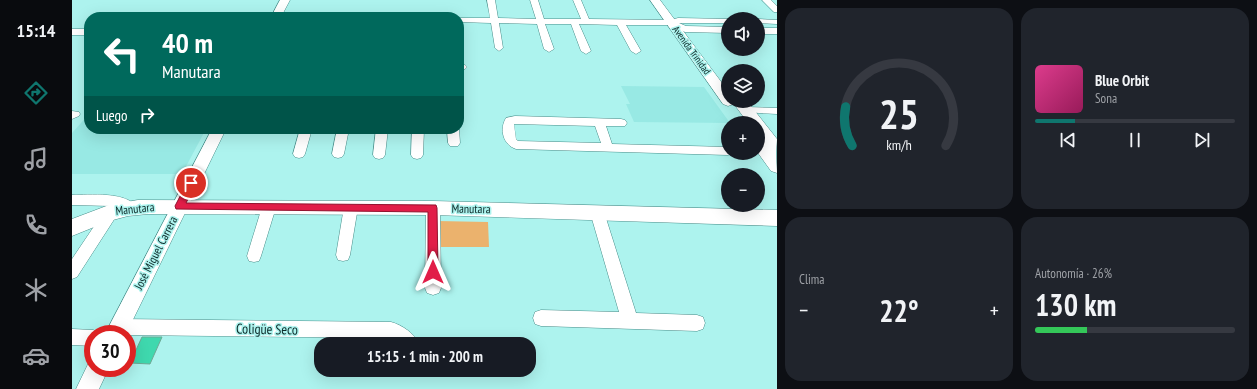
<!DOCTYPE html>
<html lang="es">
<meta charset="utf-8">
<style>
:root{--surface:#171b24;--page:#20242c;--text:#f1f3f6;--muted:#9ea1a6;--line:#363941;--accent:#0f766e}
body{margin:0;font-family:"PT Sans Narrow",sans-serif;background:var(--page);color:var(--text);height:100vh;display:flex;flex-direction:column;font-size:15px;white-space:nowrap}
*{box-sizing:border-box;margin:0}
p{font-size:13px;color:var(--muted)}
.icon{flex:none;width:22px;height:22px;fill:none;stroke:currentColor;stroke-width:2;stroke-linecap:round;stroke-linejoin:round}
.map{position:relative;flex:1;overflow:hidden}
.side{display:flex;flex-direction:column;gap:8px;padding:8px;background:#0d0f14;width:480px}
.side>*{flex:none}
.hud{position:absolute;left:12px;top:12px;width:380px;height:122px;border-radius:16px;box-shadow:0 4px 16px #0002;background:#00695c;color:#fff;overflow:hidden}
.tools{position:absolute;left:649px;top:12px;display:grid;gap:8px}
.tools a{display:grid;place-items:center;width:44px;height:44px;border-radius:50%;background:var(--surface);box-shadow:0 4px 16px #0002;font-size:20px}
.speed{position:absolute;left:12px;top:325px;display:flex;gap:8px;font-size:20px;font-weight:700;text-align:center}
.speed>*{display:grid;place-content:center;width:52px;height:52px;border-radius:50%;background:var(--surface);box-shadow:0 4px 16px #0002;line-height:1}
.speed .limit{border:6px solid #d22;background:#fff;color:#111}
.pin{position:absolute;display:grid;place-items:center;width:34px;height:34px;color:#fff;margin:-17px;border:2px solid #fff;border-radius:50%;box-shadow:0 1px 4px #0007}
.me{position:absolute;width:44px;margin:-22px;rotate:0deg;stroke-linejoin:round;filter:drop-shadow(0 0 3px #0008)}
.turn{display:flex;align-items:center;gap:14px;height:84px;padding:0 12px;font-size:18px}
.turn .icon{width:52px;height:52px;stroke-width:2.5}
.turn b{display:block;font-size:28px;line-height:34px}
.then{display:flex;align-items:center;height:38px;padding:0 12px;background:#0003;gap:8px;font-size:15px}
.big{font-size:30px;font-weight:800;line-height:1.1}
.side .card{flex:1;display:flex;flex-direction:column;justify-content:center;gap:6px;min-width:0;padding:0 14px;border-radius:16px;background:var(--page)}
.side .dial{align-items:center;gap:0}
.dial svg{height:104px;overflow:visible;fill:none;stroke:var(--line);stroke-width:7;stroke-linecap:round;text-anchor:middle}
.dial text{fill:var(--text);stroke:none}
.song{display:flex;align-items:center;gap:12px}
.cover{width:48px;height:48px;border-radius:6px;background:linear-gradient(135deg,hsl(330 70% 55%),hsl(330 70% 35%))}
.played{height:4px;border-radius:2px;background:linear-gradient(90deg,var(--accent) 20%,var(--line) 20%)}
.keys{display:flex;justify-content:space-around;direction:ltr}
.heat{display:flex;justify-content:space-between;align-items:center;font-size:22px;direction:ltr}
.charge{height:6px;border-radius:3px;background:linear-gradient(90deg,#34c759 26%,var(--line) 0)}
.side .tiles{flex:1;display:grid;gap:8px;grid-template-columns:repeat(2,1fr)}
.trip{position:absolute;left:242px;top:337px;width:222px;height:40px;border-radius:16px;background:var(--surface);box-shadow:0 4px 16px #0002;font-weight:800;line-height:40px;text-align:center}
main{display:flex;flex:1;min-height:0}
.tabs{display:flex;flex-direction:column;width:72px;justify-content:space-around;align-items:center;background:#090b0e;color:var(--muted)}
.tabs .icon{width:28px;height:28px}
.tabs .active{color:var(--accent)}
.tabs b{font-size:18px;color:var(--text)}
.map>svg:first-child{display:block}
.built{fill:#98e9e4}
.green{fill:#ebb26d}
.building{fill:#3fd8ae;stroke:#6da994}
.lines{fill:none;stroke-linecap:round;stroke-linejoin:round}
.minor-casing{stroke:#488d89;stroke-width:1}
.tertiary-casing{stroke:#488d89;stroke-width:1}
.secondary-casing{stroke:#488d89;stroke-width:1}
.minor{fill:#fff;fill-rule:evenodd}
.tertiary{fill:#fff;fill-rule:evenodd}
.secondary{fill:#fff;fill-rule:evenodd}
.route{fill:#e11d48;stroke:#92132f}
.labels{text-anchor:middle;stroke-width:3;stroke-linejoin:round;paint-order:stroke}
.far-street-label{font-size:10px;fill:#0c2928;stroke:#adf3ee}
.street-label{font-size:12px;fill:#0c2928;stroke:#adf3ee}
.near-street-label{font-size:14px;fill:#0c2928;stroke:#adf3ee}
</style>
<main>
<nav class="tabs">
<b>15:14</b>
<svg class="icon active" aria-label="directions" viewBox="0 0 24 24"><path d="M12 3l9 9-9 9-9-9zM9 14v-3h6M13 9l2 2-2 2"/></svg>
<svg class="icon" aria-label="music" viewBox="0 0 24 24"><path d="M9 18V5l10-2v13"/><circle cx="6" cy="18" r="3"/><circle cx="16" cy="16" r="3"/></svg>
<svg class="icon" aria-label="phone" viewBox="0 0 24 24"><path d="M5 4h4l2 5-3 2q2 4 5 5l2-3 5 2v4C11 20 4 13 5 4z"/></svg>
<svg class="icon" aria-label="climate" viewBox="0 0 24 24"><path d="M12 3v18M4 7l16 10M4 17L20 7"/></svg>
<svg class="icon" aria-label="car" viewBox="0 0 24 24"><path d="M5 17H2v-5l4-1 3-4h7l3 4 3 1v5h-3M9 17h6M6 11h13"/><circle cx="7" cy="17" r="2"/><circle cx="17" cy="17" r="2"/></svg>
</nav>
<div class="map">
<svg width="705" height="389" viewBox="0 0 705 389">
<rect width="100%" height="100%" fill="#adf3ee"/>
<path class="built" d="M 549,86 L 632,87 L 658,123 L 562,122 L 554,104 L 558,104 Z
M 17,114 L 17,129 L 134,129 L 110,174 L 0,174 L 0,133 Z"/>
<path class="green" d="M 365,221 L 416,222 L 417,247 L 367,247 Z"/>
<path class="building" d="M 70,337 L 90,337 L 78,364 L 58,363 Z"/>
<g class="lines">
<g class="minor-casing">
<path id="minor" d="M 415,0 L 423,0 L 426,18 L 464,19 L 458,0 L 466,0 L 472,19 L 509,19 L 501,0 L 509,0 L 517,19 L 599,20 L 606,18 L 658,19 L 656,19 L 656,23 L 607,23 L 614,26 L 656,27 L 656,33 L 613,32 L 599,25 L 554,25 L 569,51 L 564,54 L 559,51 L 545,25 L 507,24 L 519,51 L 514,54 L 509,51 L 499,24 L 473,24 L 482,49 L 477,52 L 472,49 L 465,24 L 427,23 L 431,48 L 427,51 L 423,48 L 419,23 L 387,22 L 387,18 L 418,18 Z
M 690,0 L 699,0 L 705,6 L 705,12 L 702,12 Z
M 684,19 L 686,19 L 705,20 L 705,24 L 686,23 L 686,19 Z
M 686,28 L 705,28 L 705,34 L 686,34 Z
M 0,29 L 17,29 L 17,35 L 0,35 Z
M 387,64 L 393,65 L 395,67 L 393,69 L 387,70 Z
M 674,107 L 705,108 L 705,114 L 670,112 L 669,110 Z
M 0,111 L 7,112 L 8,114 L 7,116 L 0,119 Z
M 443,116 L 549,119 L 553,120 L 555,123 L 553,126 L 534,126 L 540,144 L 656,147 L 656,153 L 661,153 L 656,155 L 444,149 C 431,145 427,129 434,118 ZM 442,124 L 523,126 L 529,143 L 446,141 L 444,139 Z
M 228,129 L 240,129 L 233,154 L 231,157 L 227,158 L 223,157 L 221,154 Z
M 265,129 L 277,129 L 272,154 L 270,157 L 266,158 L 262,157 L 260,154 Z
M 304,129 L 316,129 L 313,155 L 311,158 L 307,159 L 303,158 L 301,155 Z
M 340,129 L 352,129 L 351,155 L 349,158 L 345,159 L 341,158 L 339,155 Z
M 375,129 L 387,129 L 388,143 L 386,146 L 378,146 L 376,143 Z
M 0,195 C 17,195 56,191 65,208 L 63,212 L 58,213 L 43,206 L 42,206 L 45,207 L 47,211 L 45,215 L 5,277 L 0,279 L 0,259 L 35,207 L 39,206 L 0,205 Z
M 197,202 L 202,203 L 204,207 L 189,256 L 187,261 L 182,262 L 177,261 L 175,256 L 190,207 L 192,203 Z
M 279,202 L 284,203 L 286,207 L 278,255 L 276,260 L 271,261 L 266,260 L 264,255 L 272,207 L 274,203 Z
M 361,203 L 366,204 L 368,208 L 369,288 L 367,293 L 361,295 L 355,293 L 353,288 L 354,208 L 356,204 Z
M 525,207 L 530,208 L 532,212 L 564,313 L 625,315 L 631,317 L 633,323 L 631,329 L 625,331 L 469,326 L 463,324 L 461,318 L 463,312 L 469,310 L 547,312 L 518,212 L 520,208 Z
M 47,319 L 319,322 C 330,325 342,333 347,344 L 325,344 L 319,338 L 55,335 L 55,334 L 41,333 L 39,327 L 41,321 Z
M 0,329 L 21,330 L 27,332 L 28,334 L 21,334 L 21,346 L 0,345 Z"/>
</g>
<g class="tertiary-casing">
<path id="tertiary" d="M 208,0 L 218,0 L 209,17 L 199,17 Z
M 140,129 L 154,129 L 54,334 L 33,334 Z
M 21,359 L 21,368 L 37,368 L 27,389 L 4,389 L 18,360 Z"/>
</g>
<g class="secondary-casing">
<path id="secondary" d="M 578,0 L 588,0 L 656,91 L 656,101 L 675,101 L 705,139 L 704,153 L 705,173 L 699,171 L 686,153 L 686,123 L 676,123 L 662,104 L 656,106 L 651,104 Z
M 66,200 L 361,201 L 705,210 L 705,226 L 361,215 L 76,214 L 56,216 L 37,221 L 0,236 L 0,219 L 37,205 Z"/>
</g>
<use href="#minor" class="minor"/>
<use href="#tertiary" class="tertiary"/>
<use href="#secondary" class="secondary"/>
</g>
<path class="route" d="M 119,180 L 124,183 L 114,203 L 364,205 L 365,208 L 366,272 L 365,275 L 361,277 L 357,275 L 356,272 L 356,212 L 104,209 L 103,206 L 116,181 Z"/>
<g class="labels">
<g class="far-street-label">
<text transform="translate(620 50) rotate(54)" y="4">Avenida Trinidad</text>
</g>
<g class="street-label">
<text transform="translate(63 209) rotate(-6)" y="4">Manutara</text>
<text transform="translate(399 209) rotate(1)" y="4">Manutara</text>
<text transform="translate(84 253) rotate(-63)" y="4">José Miguel Carrera</text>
</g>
<g class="near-street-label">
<text transform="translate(195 329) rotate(1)" y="5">Coligüe Seco</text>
</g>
</g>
</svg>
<div class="tools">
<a><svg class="icon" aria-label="sound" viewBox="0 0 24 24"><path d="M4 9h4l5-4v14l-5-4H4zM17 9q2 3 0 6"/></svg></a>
<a><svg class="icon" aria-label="layers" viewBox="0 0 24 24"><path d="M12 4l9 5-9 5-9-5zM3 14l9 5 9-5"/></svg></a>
<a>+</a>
<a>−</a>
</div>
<div class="speed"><div class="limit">30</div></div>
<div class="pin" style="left:119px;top:183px;background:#d93025"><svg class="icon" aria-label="arrive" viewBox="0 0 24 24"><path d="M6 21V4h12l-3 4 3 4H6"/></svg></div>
<svg class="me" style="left:361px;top:272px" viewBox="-20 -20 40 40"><path d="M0-17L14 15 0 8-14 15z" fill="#e11d48" stroke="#fff" stroke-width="4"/></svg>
<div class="trip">15:15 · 1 min · 200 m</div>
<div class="hud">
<div class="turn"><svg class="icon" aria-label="left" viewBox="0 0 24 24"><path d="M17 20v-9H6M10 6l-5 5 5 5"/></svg><div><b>40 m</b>Manutara</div></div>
<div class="then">Luego<svg class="icon" aria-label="right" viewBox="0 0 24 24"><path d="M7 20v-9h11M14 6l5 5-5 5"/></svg></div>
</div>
</div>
<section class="side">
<div class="tiles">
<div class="card dial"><svg viewBox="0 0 100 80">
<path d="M14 69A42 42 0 1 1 86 69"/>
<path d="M14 69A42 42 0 0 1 9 39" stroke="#0f766e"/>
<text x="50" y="56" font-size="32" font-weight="700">25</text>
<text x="50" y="72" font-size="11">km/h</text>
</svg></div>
<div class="card">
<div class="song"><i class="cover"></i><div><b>Blue Orbit</b><p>Sona</p></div></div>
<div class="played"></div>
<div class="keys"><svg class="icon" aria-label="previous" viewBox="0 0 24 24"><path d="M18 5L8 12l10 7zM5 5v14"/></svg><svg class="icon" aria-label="pause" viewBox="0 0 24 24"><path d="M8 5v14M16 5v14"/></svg><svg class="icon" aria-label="next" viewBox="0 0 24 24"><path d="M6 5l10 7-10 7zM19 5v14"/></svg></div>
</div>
<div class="card"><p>Clima</p>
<div class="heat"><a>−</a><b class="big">22°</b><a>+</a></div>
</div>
<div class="card"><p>Autonomía · 26%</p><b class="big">130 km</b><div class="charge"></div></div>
</div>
</section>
</main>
